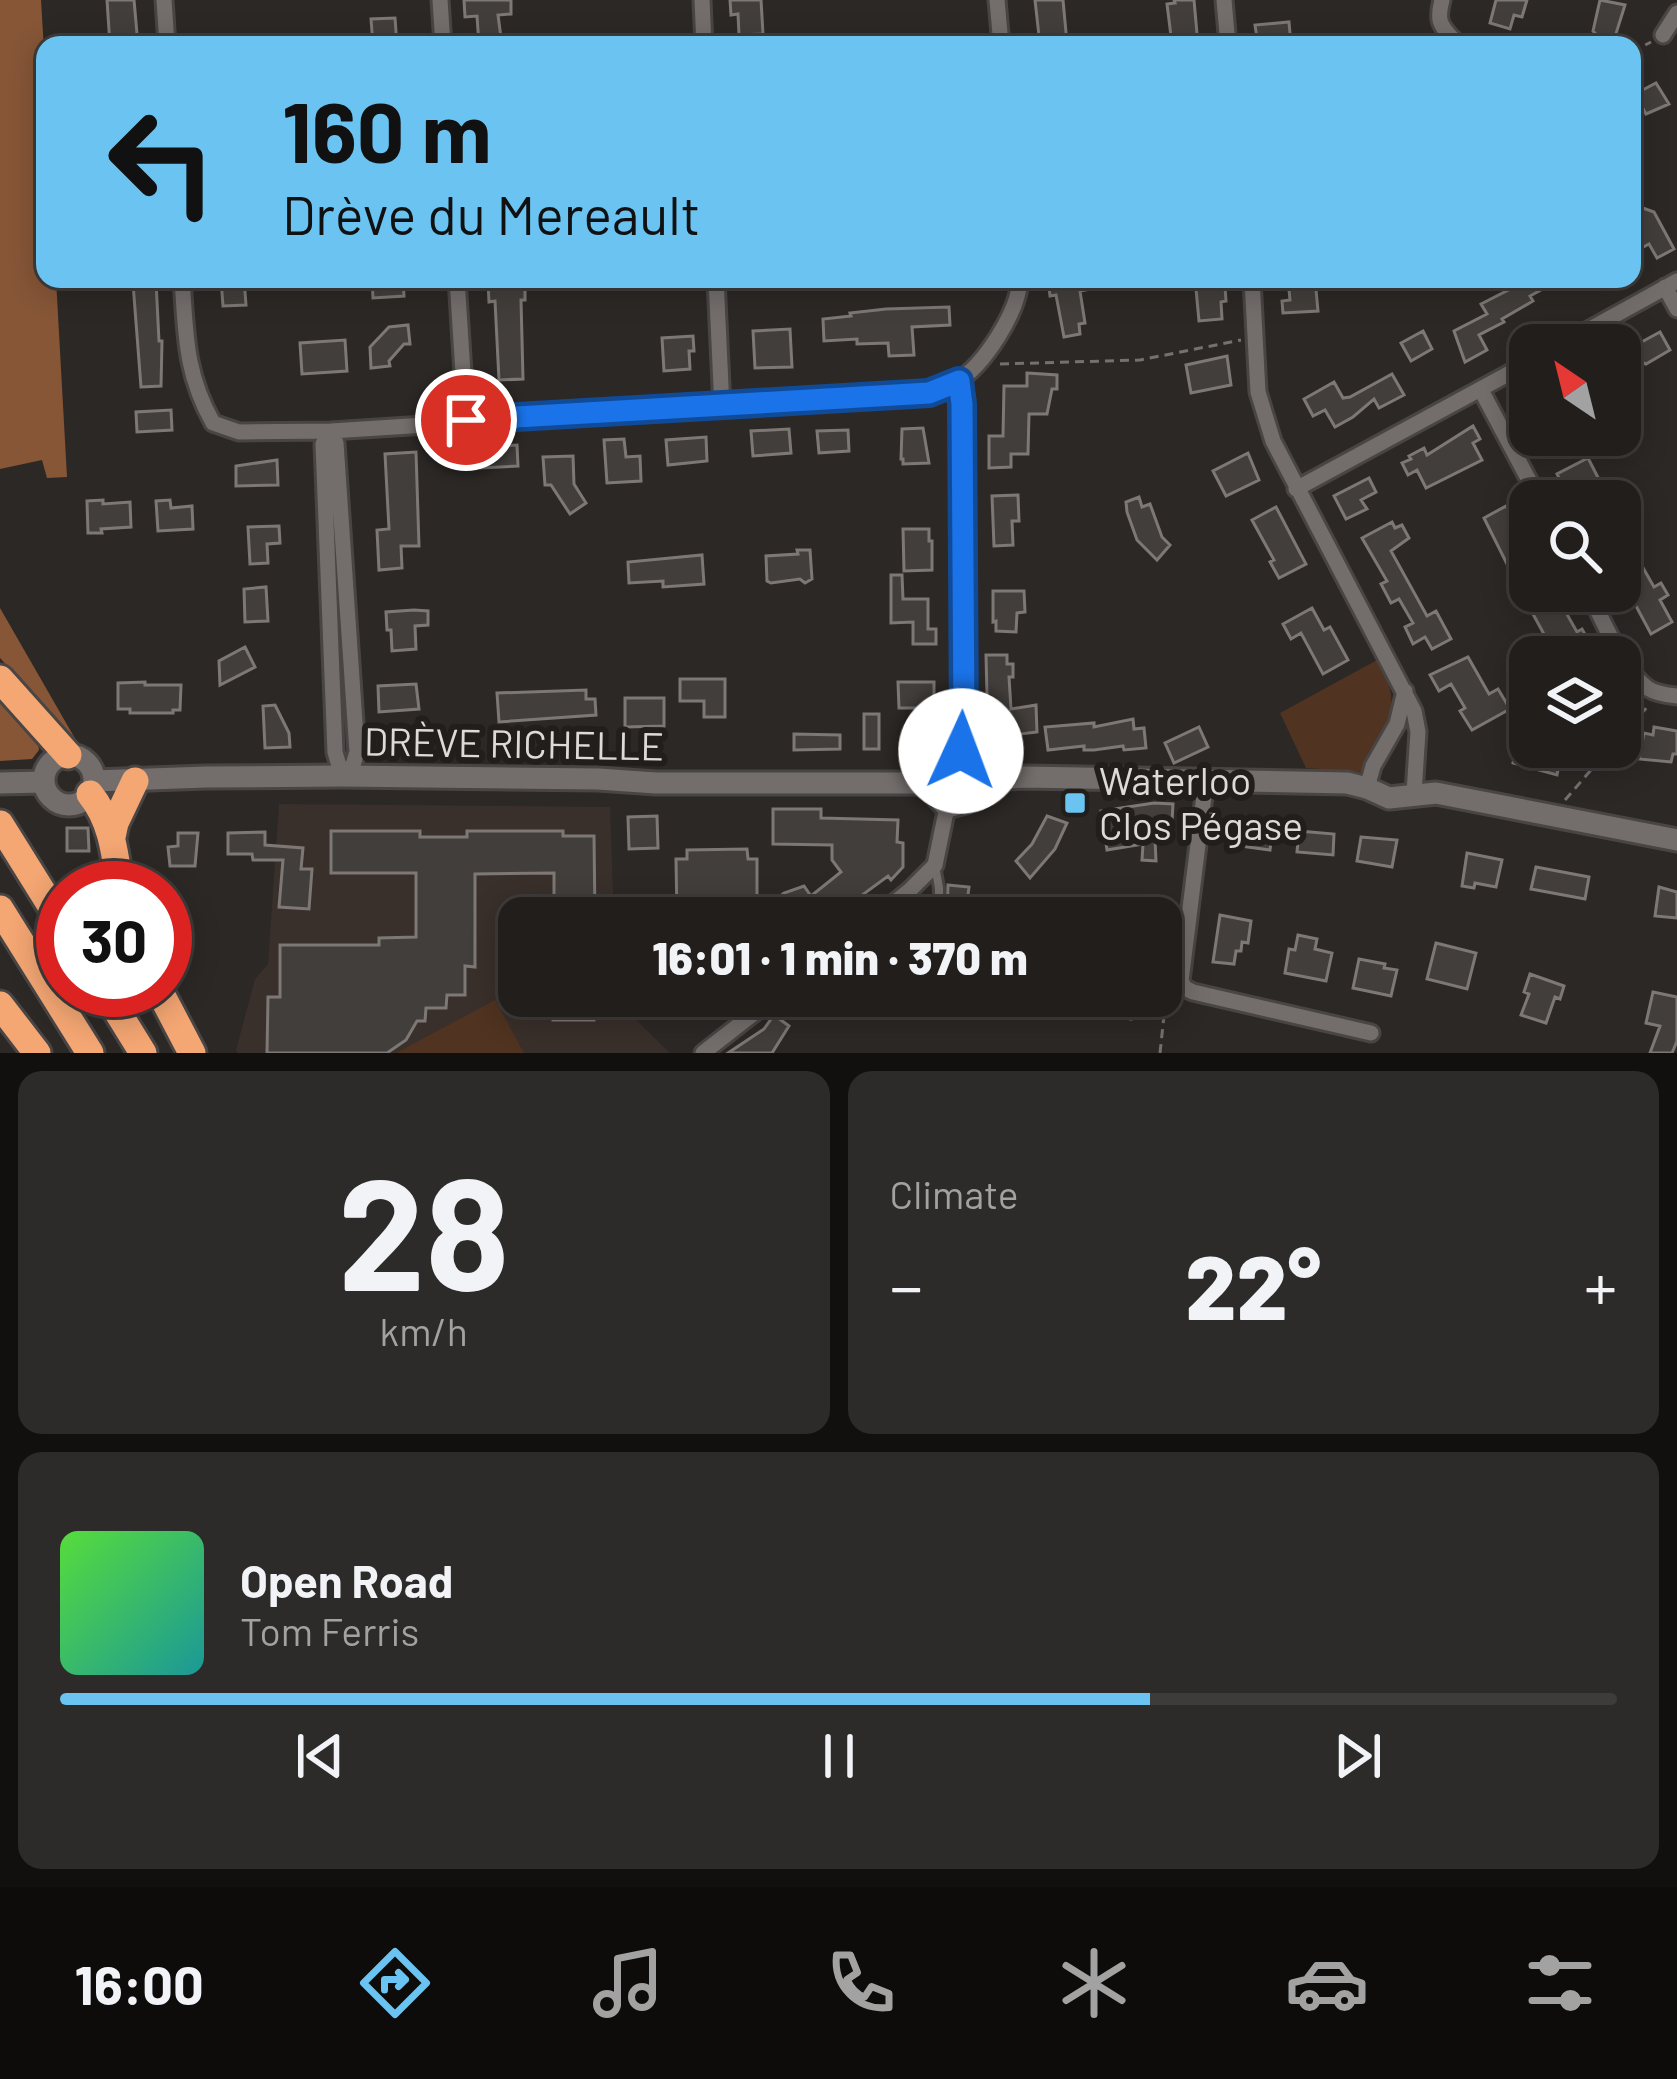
<!DOCTYPE html>
<meta charset="utf-8">
<style>
:root{--surface:#211e1c;--page:#2d2b29;--text:#f1f3f6;--muted:#a2a2a3;--line:#3e3c3b;--accent:#6ac3f1}
body{margin:0;font-family:Barlow,sans-serif;background:var(--page);color:var(--text);height:100vh;display:flex;flex-direction:column;font-size:45px;white-space:nowrap}
*{box-sizing:border-box;margin:0}
p{font-size:39px;color:var(--muted)}
.icon{flex:none;width:66px;height:66px;fill:none;stroke:currentColor;stroke-width:2;stroke-linecap:round;stroke-linejoin:round}
.map{position:relative;height:1053px;overflow:hidden}
.drawer{display:flex;flex-direction:column;gap:18px;padding:18px;background:#12100f;flex:1}
.drawer>*{flex:none}
.hud{position:absolute;left:36px;top:36px;width:1605px;height:252px;border-radius:24px;box-shadow:0 6px 30px #0003,0 0 0 3px var(--line);background:#6ac3f1;color:#111;overflow:hidden}
.needle{width:78px;rotate:325deg}
.fabs{position:absolute;left:1509px;top:324px;display:grid;gap:24px}
.fabs a{display:grid;place-items:center;width:132px;height:132px;border-radius:24px;background:var(--surface);box-shadow:0 6px 30px #0003,0 0 0 3px var(--line);font-size:60px}
.speed{position:absolute;left:36px;top:861px;display:flex;gap:24px;font-size:60px;font-weight:700;text-align:center}
.speed>*{display:grid;place-content:center;width:156px;height:156px;border-radius:50%;background:var(--surface);box-shadow:0 6px 30px #0003,0 0 0 3px var(--line);line-height:1}
.speed .limit{border:18px solid #d22;background:#fff;color:#111}
.pin{position:absolute;display:grid;place-items:center;width:102px;height:102px;color:#fff;margin:-51px;border:6px solid #fff;border-radius:50%;box-shadow:0 3px 12px #0007}
.me{position:absolute;width:132px;margin:-66px;rotate:2deg;stroke-linejoin:round;filter:drop-shadow(0 0 9px #0008)}
.turn{display:flex;align-items:center;gap:42px;height:252px;padding:0 48px;font-size:54px}
.turn .icon{width:156px;height:156px;stroke-width:2.5}
.turn b{display:block;font-size:84px;line-height:102px}
.big{font-size:90px;font-weight:800;line-height:1.1}
.drawer .card{flex:1;display:flex;flex-direction:column;justify-content:center;gap:18px;min-width:0;padding:0 42px;border-radius:24px;background:var(--page)}
.drawer .dial{align-items:center;gap:0}
.dial b{font-size:156px;line-height:1}
.song{display:flex;align-items:center;gap:36px}
.cover{width:144px;height:144px;border-radius:18px;background:linear-gradient(135deg,hsl(110 70% 55%),hsl(180 70% 35%))}
.played{height:12px;border-radius:6px;background:linear-gradient(90deg,var(--accent) 70%,var(--line) 70%)}
.keys{display:flex;justify-content:space-around;direction:ltr}
.heat{display:flex;justify-content:space-between;align-items:center;font-size:66px;direction:ltr}
.drawer .tiles{flex:1;display:grid;gap:18px;grid-template-columns:1fr 1fr}
.card:last-child{grid-column:span 2}
.trip{position:absolute;left:498px;top:897px;width:684px;height:120px;border-radius:24px;background:var(--surface);box-shadow:0 6px 30px #0003,0 0 0 3px var(--line);font-weight:800;line-height:120px;text-align:center}
.menu{display:flex;height:192px;justify-content:space-around;align-items:center;background:#0d0c0b;color:var(--muted)}
.menu .icon{width:84px;height:84px}
.menu .on{color:var(--accent)}
.menu b{font-size:54px;color:var(--text)}
.map>svg:first-child{display:block}
.built{fill:#392f2b}
.green{fill:#503320}
.forest{fill:#865637}
.building{fill:#423e3b;stroke:#7d7875;stroke-width:3}
.lines{fill:none;stroke-linecap:round;stroke-linejoin:round}
.lane-casing{stroke:#484544;stroke-width:14}
.street-casing{stroke:#484544;stroke-width:21}
.secondary-casing{stroke:#484544;stroke-width:27}
.highway-casing{stroke:#484544;stroke-width:33}
.path{stroke:#757170;stroke-width:3;stroke-dasharray:9 6;stroke-linecap:butt}
.lane{stroke:#736e6c;stroke-width:8}
.street{stroke:#736e6c;stroke-width:15}
.secondary{stroke:#736e6c;stroke-width:21}
.highway{stroke:#f4a673;stroke-width:27}
.route-casing{stroke:#114b97;stroke-width:30}
.route{stroke:#1a73e8;stroke-width:21}
.poi-dot{fill:#6ac3f1;stroke:#221e1c;stroke-width:4.5}
.labels{text-anchor:middle;stroke-width:12;stroke-linejoin:round;paint-order:stroke}
.street-label{font-size:39px;fill:#dddad9;stroke:#221e1c}
.poi-label{font-size:39px;fill:#dddad9;stroke:#221e1c;text-anchor:start}
</style>
<div class="map">
<svg width="1677" height="1053" viewBox="0 0 1677 1053">
<rect width="100%" height="100%" fill="#2c2826"/>
<path class="built" d="M 279,804 L 610,807 L 614,918 L 519,918 L 519,996 L 617,996 L 617,1001 L 670,1053 L 238,1053 L 236,1050 L 255,979 L 268,964 Z"/>
<path class="green" d="M 1377,660 C 1410,714 1378,725 1362,772 L 1306,768 L 1280,713 Z
M 495,1000 L 524,1053 L 396,1053 Z"/>
<path class="forest" d="M 0,0 L 41,0 L 45,67 L 45,279 L 56,279 L 67,477 L 47,478 L 42,460 L 0,469 Z
M 0,608 L 77,742 L 0,658 Z
M 0,691 L 37,735 L 39,750 L 32,759 L 0,761 Z"/>
<path class="building" d="M 107,0 L 134,0 L 138,45 L 110,45 Z
M 464,0 L 511,0 L 511,14 L 498,15 L 502,45 L 479,45 L 477,16 L 465,17 Z
M 730,0 L 761,0 L 763,34 L 739,35 L 738,14 L 731,15 Z
M 1035,0 L 1063,0 L 1067,43 L 1040,45 Z
M 1174,0 L 1194,0 L 1198,45 L 1163,45 L 1171,36 L 1167,4 L 1175,3 Z
M 1496,0 L 1527,0 L 1522,17 L 1514,15 L 1510,29 L 1490,23 Z
M 1600,0 L 1625,5 L 1614,40 L 1601,39 L 1593,31 Z
M 395,18 L 397,45 L 373,45 L 371,19 Z
M 1289,22 L 1291,45 L 1258,45 L 1255,25 Z
M 1656,83 L 1669,104 L 1646,114 L 1635,94 Z
M 1640,207 L 1654,212 L 1674,249 L 1657,258 L 1649,244 L 1636,251 L 1632,244 L 1632,211 Z
M 221,279 L 244,279 L 246,305 L 223,306 Z
M 372,279 L 403,279 L 404,296 L 373,298 Z
M 494,279 L 519,279 L 519,286 L 525,285 L 525,300 L 521,300 L 523,379 L 499,380 L 495,301 L 489,302 L 488,282 L 494,282 Z
M 1048,279 L 1110,279 L 1111,285 L 1080,291 L 1085,323 L 1079,324 L 1080,334 L 1064,337 L 1056,295 L 1050,296 Z
M 1288,279 L 1315,279 L 1318,311 L 1283,313 L 1282,301 L 1290,300 Z
M 1530,279 L 1561,279 L 1530,296 L 1533,301 L 1502,319 L 1504,322 L 1479,335 L 1487,350 L 1465,362 L 1454,331 L 1487,314 L 1481,304 Z
M 156,281 L 159,341 L 162,341 L 161,386 L 141,387 L 133,283 Z
M 1225,286 L 1226,301 L 1221,302 L 1222,319 L 1199,321 L 1196,289 Z
M 949,307 L 950,325 L 912,327 L 914,355 L 889,356 L 888,343 L 857,344 L 857,339 L 824,341 L 823,319 L 851,316 L 850,313 L 886,309 Z
M 408,325 L 410,344 L 404,344 L 389,361 L 390,366 L 371,368 L 370,347 L 389,327 Z
M 790,329 L 792,367 L 755,368 L 753,331 Z
M 1423,331 L 1432,349 L 1411,361 L 1401,343 Z
M 1660,332 L 1670,350 L 1646,364 L 1630,358 L 1620,364 L 1620,349 L 1634,341 L 1636,345 Z
M 693,336 L 694,351 L 689,351 L 690,369 L 664,371 L 662,338 Z
M 345,340 L 347,371 L 302,374 L 300,343 Z
M 1227,356 L 1231,385 L 1191,393 L 1186,365 Z
M 1027,373 L 1057,375 L 1057,389 L 1052,389 L 1047,414 L 1029,414 L 1028,454 L 1011,454 L 1011,467 L 989,468 L 989,436 L 1003,436 L 1004,386 L 1027,386 Z
M 1392,374 L 1404,395 L 1379,408 L 1374,399 L 1353,417 L 1335,427 L 1325,410 L 1313,416 L 1304,399 L 1334,382 L 1343,398 L 1350,397 Z
M 171,410 L 172,430 L 137,432 L 136,412 Z
M 1473,426 L 1480,439 L 1473,443 L 1482,460 L 1426,488 L 1417,470 L 1408,475 L 1402,463 L 1411,459 L 1409,456 L 1424,448 L 1427,455 Z
M 923,428 L 929,463 L 903,464 L 903,459 L 901,459 L 902,429 Z
M 789,429 L 791,453 L 753,456 L 751,431 Z
M 848,430 L 849,451 L 819,453 L 817,431 Z
M 706,437 L 707,461 L 668,465 L 666,440 Z
M 624,439 L 626,457 L 640,456 L 641,481 L 607,483 L 604,440 Z
M 517,445 L 518,466 L 481,468 L 480,447 Z
M 416,452 L 419,546 L 401,546 L 402,568 L 379,570 L 377,530 L 389,529 L 385,454 Z
M 1248,453 L 1259,480 L 1226,496 L 1213,471 Z
M 573,456 L 574,484 L 586,503 L 570,514 L 551,485 L 545,485 L 543,457 Z
M 1588,458 L 1610,501 L 1578,501 L 1570,485 L 1564,488 L 1557,474 Z
M 277,460 L 278,485 L 236,486 L 236,466 Z
M 1369,478 L 1376,492 L 1361,500 L 1367,509 L 1346,519 L 1334,496 Z
M 1018,495 L 1019,521 L 1012,521 L 1013,545 L 994,546 L 992,496 Z
M 1139,497 L 1142,507 L 1150,504 L 1162,537 L 1170,545 L 1157,560 L 1137,540 L 1127,512 L 1126,502 Z
M 103,500 L 103,504 L 130,502 L 131,527 L 101,529 L 102,533 L 88,533 L 87,501 Z
M 170,500 L 171,508 L 192,506 L 193,529 L 158,531 L 156,501 Z
M 1506,506 L 1512,518 L 1519,513 L 1530,533 L 1530,575 L 1516,582 L 1484,518 Z
M 1276,507 L 1306,564 L 1279,578 L 1270,562 L 1274,560 L 1252,520 Z
M 1620,511 L 1640,548 L 1634,552 L 1654,587 L 1661,583 L 1668,595 L 1660,600 L 1672,622 L 1651,634 L 1620,576 Z
M 1392,522 L 1395,528 L 1402,525 L 1409,538 L 1391,551 L 1427,616 L 1436,611 L 1451,639 L 1432,649 L 1425,637 L 1413,644 L 1405,627 L 1413,623 L 1399,599 L 1391,603 L 1381,584 L 1387,581 L 1362,538 Z
M 279,526 L 280,543 L 267,544 L 268,563 L 250,564 L 248,527 Z
M 903,529 L 929,529 L 929,541 L 932,541 L 932,570 L 904,571 Z
M 797,550 L 810,550 L 812,579 L 805,583 L 800,579 L 771,583 L 767,581 L 766,556 L 798,554 Z
M 702,555 L 704,584 L 663,587 L 663,581 L 629,583 L 628,562 Z
M 891,575 L 902,575 L 903,599 L 928,599 L 928,629 L 936,629 L 936,644 L 913,644 L 913,622 L 891,623 Z
M 266,587 L 268,621 L 245,622 L 244,589 Z
M 993,591 L 1024,591 L 1025,612 L 1017,613 L 1016,632 L 996,631 L 996,621 L 993,622 Z
M 1529,591 L 1576,591 L 1560,602 L 1577,632 L 1582,629 L 1598,657 L 1552,657 L 1548,649 L 1551,647 L 1533,614 L 1540,610 Z
M 1312,608 L 1324,630 L 1330,627 L 1348,660 L 1323,674 L 1301,633 L 1291,639 L 1283,624 Z
M 414,610 L 428,611 L 428,625 L 415,626 L 416,649 L 392,651 L 391,630 L 387,630 L 386,612 Z
M 245,647 L 255,667 L 220,685 L 219,661 Z
M 986,655 L 1007,655 L 1007,664 L 1013,664 L 1013,677 L 1009,677 L 1011,709 L 1036,705 L 1037,732 L 1020,734 L 1020,739 L 1003,740 L 1002,758 L 980,759 L 985,695 L 987,695 Z
M 1468,657 L 1489,694 L 1498,689 L 1510,709 L 1472,730 L 1460,711 L 1465,708 L 1451,684 L 1439,691 L 1430,675 Z
M 680,679 L 725,679 L 725,717 L 704,717 L 704,701 L 680,701 Z
M 145,682 L 145,685 L 181,685 L 180,710 L 173,710 L 173,713 L 130,713 L 130,709 L 118,709 L 118,683 Z
M 898,682 L 934,682 L 934,708 L 899,708 Z
M 416,684 L 419,709 L 379,712 L 378,686 Z
M 586,690 L 586,699 L 595,699 L 596,715 L 499,722 L 497,693 Z
M 625,698 L 664,698 L 664,726 L 625,727 Z
M 275,705 L 289,733 L 290,747 L 265,748 L 263,706 Z
M 864,714 L 879,714 L 879,749 L 864,749 Z
M 1133,719 L 1134,729 L 1144,728 L 1146,748 L 1124,750 L 1123,746 L 1094,750 L 1084,750 L 1084,746 L 1048,750 L 1045,727 L 1094,723 L 1094,727 Z
M 1199,727 L 1208,747 L 1174,763 L 1165,743 Z
M 1654,727 L 1677,731 L 1677,754 L 1673,754 L 1671,762 L 1639,759 L 1644,733 L 1653,735 Z
M 794,734 L 840,735 L 840,749 L 794,750 Z
M 1517,742 L 1530,744 L 1530,747 L 1562,750 L 1557,775 L 1513,763 Z
M 1154,803 L 1173,804 L 1171,839 L 1155,839 L 1156,861 L 1142,860 L 1143,844 L 1107,850 L 1101,811 Z
M 773,809 L 821,809 L 821,818 L 898,820 L 897,842 L 903,843 L 903,867 L 891,880 L 888,876 L 831,918 L 677,918 L 676,859 L 687,859 L 687,850 L 747,849 L 748,859 L 757,859 L 757,914 L 784,893 L 804,886 L 811,896 L 841,872 L 832,860 L 832,845 L 773,844 Z
M 657,816 L 658,848 L 629,849 L 628,817 Z
M 1047,816 L 1067,823 L 1055,849 L 1030,878 L 1016,861 L 1032,844 Z
M 1242,825 L 1273,828 L 1270,850 L 1240,846 L 1240,840 L 1232,840 L 1234,827 L 1242,828 Z
M 67,828 L 88,828 L 89,851 L 67,851 Z
M 331,831 L 420,831 L 420,837 L 467,837 L 467,831 L 563,831 L 563,836 L 594,836 L 595,918 L 554,918 L 554,873 L 475,874 L 475,967 L 465,966 L 465,995 L 447,995 L 446,1008 L 426,1008 L 425,1021 L 417,1021 L 406,1040 L 387,1053 L 267,1053 L 268,997 L 280,997 L 280,945 L 379,945 L 379,938 L 416,937 L 416,873 L 331,873 Z
M 1299,831 L 1334,834 L 1333,855 L 1297,852 Z
M 265,832 L 265,845 L 303,848 L 301,869 L 312,869 L 309,909 L 279,907 L 283,860 L 253,860 L 252,854 L 228,854 L 228,833 Z
M 178,833 L 198,833 L 195,866 L 170,866 L 168,847 L 178,846 Z
M 1361,837 L 1397,840 L 1392,867 L 1357,861 Z
M 1467,853 L 1502,860 L 1496,887 L 1475,883 L 1474,888 L 1462,886 Z
M 1536,867 L 1589,877 L 1585,899 L 1531,889 Z
M 948,885 L 969,887 L 965,918 L 947,918 Z
M 1659,887 L 1677,892 L 1677,918 L 1655,916 Z
M 1099,900 L 1131,904 L 1129,918 L 1096,918 Z
M 1220,915 L 1251,921 L 1248,943 L 1242,942 L 1241,951 L 1236,951 L 1234,964 L 1213,962 Z
M 1298,935 L 1317,939 L 1315,949 L 1332,953 L 1326,981 L 1285,973 L 1289,949 L 1295,950 Z
M 1436,943 L 1476,953 L 1467,989 L 1427,979 Z
M 1359,959 L 1385,964 L 1384,968 L 1397,970 L 1391,996 L 1353,988 Z
M 1530,974 L 1564,986 L 1560,999 L 1555,997 L 1546,1023 L 1521,1015 L 1529,994 L 1524,992 Z
M 1653,992 L 1677,997 L 1677,1041 L 1672,1053 L 1650,1053 L 1660,1026 L 1646,1023 Z
M 553,996 L 595,996 L 594,1020 L 553,1020 Z
M 1085,996 L 1134,996 L 1131,1019 L 1083,1011 Z
M 774,1015 L 789,1026 L 772,1053 L 728,1053 L 764,1029 Z"/>
<g class="lines">
<g class="lane-casing">
<path id="lane" d="M 935,866 L 939,888 L 939,918"/>
</g>
<g class="street-casing">
<path id="street" d="M 164,0 L 167,45
M 440,0 L 443,45
M 702,0 L 704,45
M 997,0 L 1001,45
M 1224,0 L 1228,45
M 1442,0 C 1437,19 1439,25 1453,39
M 1663,35 L 1677,13
M 182,279 C 186,335 185,373 213,423 L 239,432 L 331,431 L 929,393 C 938,390 948,387 956,382 C 984,366 1019,311 1020,279
M 457,279 L 466,420
M 716,279 L 722,407
M 1252,279 L 1258,392 L 1273,441 L 1414,711 L 1418,732 L 1414,793
M 1665,287 L 1677,309
M 1561,345 L 1677,281
M 1481,390 L 1540,501
M 331,431 L 336,443 L 357,752 L 353,765 L 342,776 L 335,752 L 323,444 Z
M 1296,489 L 1530,362
M 1588,591 C 1602,618 1624,673 1649,689 C 1657,694 1668,695 1677,696
M 957,766 L 964,725 L 962,404 L 959,381
M 1206,780 L 1181,981 L 1185,988 L 1193,992 L 1371,1033
M 1367,788 L 1373,766 L 1397,724 L 1405,691
M 875,918 L 910,890 L 935,865 L 947,807
M 703,1053 L 776,996"/>
</g>
<g class="secondary-casing">
<path id="secondary" d="M44 780a25 25 0 1 1 50 0a25 25 0 1 1-50 0Z
M 974,780 L 1026,777 L 1347,783 L 1367,788 L 1389,798 L 1436,793 L 1677,840
M 94,781 L 206,777 L 342,776 L 598,779 L 656,783 L 932,783
M 0,783 L 44,782
M 932,783 L 932,791 L 947,807 L 966,802 L 974,780
M 932,783 L 942,771 L 957,766 L 968,771 L 974,780"/>
</g>
<g class="highway-casing">
<path id="highway" d="M 0,679 L 68,755
M 90,794 C 112,821 115,854 120,888
M 0,824 L 63,925
M 112,837 L 115,823 L 135,781
M 0,909 L 90,1053
M 104,990 L 143,1053
M 159,990 L 192,1053
M 0,1005 L 37,1053"/>
</g>
<path class="path" d="M 1632,52 L 1651,42
M 1000,364 L 1140,360 L 1241,340
M 1620,737 L 1650,704
M 1565,800 L 1611,747
M 1160,1053 L 1165,1006 L 1175,997"/>
<use href="#lane" class="lane"/>
<use href="#street" class="street"/>
<use href="#secondary" class="secondary"/>
<use href="#highway" class="highway"/>
</g>
<g class="lines">
<g class="route-casing">
<path id="route" d="M 466,420 L 929,393 L 959,381 L 962,404 L 964,725 L 961,751"/>
</g>
<use href="#route" class="route"/>
</g>
<rect class="poi-dot" x="1063" y="791" width="24" height="24" rx="6"/>
<g class="labels">
<g class="street-label">
<text transform="translate(514 744) rotate(1)" y="14">DRÈVE RICHELLE</text>
</g>
<g class="poi-label">
<text x="1099" y="795">Waterloo<tspan x="1099" dy="45">Clos Pégase</tspan></text>
</g>
</g>
</svg>
<div class="fabs">
<a><svg class="needle" viewBox="-14 -14 28 28"><path d="M0-13l5 13h-10z" fill="#e53935"/><path d="M0 13l5-13h-10z" fill="#a2a2a3"/></svg></a>
<a><svg class="icon" aria-label="search" viewBox="0 0 24 24"><circle cx="10" cy="10" r="6"/><path d="M15 15l6 6"/></svg></a>
<a><svg class="icon" aria-label="layers" viewBox="0 0 24 24"><path d="M12 4l9 5-9 5-9-5zM3 14l9 5 9-5"/></svg></a>
</div>
<div class="speed"><div class="limit">30</div></div>
<div class="pin" style="left:466px;top:420px;background:#d93025"><svg class="icon" aria-label="arrive" viewBox="0 0 24 24"><path d="M6 21V4h12l-3 4 3 4H6"/></svg></div>
<svg class="me" style="left:961px;top:751px" viewBox="-20 -20 40 40"><circle r="19" fill="#fff"/><path d="M0-13L10 11 0 6-10 11z" fill="#1a73e8"/></svg>
<div class="trip">16:01 · 1 min · 370 m</div>
<div class="hud">
<div class="turn"><svg class="icon" aria-label="left" viewBox="0 0 24 24"><path d="M17 20v-9H6M10 6l-5 5 5 5"/></svg><div><b>160 m</b>Drève du Mereault</div></div>
</div>
</div>
<section class="drawer">
<div class="tiles">
<div class="card dial"><b>28</b><p>km/h</p></div>
<div class="card"><p>Climate</p>
<div class="heat"><a>−</a><b class="big">22°</b><a>+</a></div>
</div>
<div class="card">
<div class="song"><i class="cover"></i><div><b>Open Road</b><p>Tom Ferris</p></div></div>
<div class="played"></div>
<div class="keys"><svg class="icon" aria-label="previous" viewBox="0 0 24 24"><path d="M18 5L8 12l10 7zM5 5v14"/></svg><svg class="icon" aria-label="pause" viewBox="0 0 24 24"><path d="M8 5v14M16 5v14"/></svg><svg class="icon" aria-label="next" viewBox="0 0 24 24"><path d="M6 5l10 7-10 7zM19 5v14"/></svg></div>
</div>
</div>
</section>
<nav class="menu">
<b>16:00</b>
<svg class="icon on" aria-label="directions" viewBox="0 0 24 24"><path d="M12 3l9 9-9 9-9-9zM9 14v-3h6M13 9l2 2-2 2"/></svg>
<svg class="icon" aria-label="music" viewBox="0 0 24 24"><path d="M9 18V5l10-2v13"/><circle cx="6" cy="18" r="3"/><circle cx="16" cy="16" r="3"/></svg>
<svg class="icon" aria-label="phone" viewBox="0 0 24 24"><path d="M5 4h4l2 5-3 2q2 4 5 5l2-3 5 2v4C11 20 4 13 5 4z"/></svg>
<svg class="icon" aria-label="climate" viewBox="0 0 24 24"><path d="M12 3v18M4 7l16 10M4 17L20 7"/></svg>
<svg class="icon" aria-label="car" viewBox="0 0 24 24"><path d="M5 17H2v-5l4-1 3-4h7l3 4 3 1v5h-3M9 17h6M6 11h13"/><circle cx="7" cy="17" r="2"/><circle cx="17" cy="17" r="2"/></svg>
<svg class="icon" aria-label="filters" viewBox="0 0 24 24"><path d="M4 7h16M4 17h16"/><circle cx="9" cy="7" r="2"/><circle cx="15" cy="17" r="2"/></svg>
</nav>
